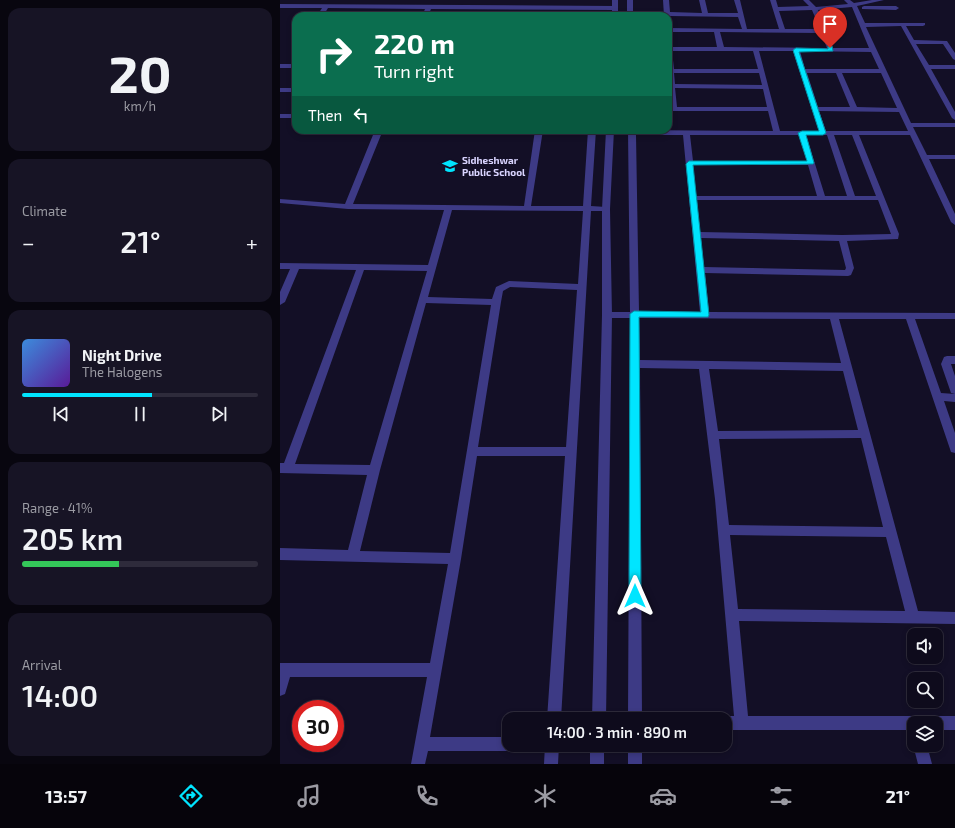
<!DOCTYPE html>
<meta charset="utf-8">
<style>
:root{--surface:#0e0b1c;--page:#171425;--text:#f1f3f6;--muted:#9b9ba3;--line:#2e2b3b;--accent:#00e5ff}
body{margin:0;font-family:"Exo 2",sans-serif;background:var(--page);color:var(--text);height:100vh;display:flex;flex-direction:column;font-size:15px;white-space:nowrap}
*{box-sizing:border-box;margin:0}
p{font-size:13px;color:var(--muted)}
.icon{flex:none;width:22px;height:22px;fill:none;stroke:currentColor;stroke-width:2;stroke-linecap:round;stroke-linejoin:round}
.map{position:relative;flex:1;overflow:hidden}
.side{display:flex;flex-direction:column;gap:8px;padding:8px;background:#08060f;width:280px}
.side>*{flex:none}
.top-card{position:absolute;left:12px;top:12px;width:380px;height:122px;border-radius:12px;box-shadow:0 2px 6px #0003,0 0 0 1px var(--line);background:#0b6e4f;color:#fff;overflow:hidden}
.buttons{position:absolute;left:627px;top:628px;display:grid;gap:8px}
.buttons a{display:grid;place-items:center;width:36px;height:36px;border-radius:8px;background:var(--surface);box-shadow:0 2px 6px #0003,0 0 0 1px var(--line);font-size:20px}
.speed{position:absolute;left:12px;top:700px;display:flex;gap:8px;font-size:20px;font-weight:700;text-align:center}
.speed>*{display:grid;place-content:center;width:52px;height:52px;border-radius:50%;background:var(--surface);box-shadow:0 2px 6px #0003,0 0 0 1px var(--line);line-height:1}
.speed .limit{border:6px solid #d22;background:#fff;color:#111}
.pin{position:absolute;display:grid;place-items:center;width:34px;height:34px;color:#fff;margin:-41px -17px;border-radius:50% 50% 50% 0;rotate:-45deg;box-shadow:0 0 4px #0007}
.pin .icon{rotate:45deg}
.me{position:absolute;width:44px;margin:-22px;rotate:0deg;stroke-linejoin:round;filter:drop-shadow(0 0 3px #0008)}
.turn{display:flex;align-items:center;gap:14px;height:84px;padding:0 16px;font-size:18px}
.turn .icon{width:52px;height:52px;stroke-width:2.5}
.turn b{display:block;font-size:28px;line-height:34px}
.then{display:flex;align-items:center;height:38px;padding:0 16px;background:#0003;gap:8px;font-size:15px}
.big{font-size:30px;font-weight:600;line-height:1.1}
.side .widget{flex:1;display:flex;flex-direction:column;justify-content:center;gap:6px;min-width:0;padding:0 14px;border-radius:12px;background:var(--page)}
.side .dial{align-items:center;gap:0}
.dial b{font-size:52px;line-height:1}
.song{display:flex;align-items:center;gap:12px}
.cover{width:48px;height:48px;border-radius:6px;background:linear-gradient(135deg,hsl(210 70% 55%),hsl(270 70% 35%))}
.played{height:4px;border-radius:2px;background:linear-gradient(90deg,var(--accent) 55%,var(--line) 55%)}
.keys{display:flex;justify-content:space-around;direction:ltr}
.heat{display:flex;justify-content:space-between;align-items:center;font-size:22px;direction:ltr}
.charge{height:6px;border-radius:3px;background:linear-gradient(90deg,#34c759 41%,var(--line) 0)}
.trip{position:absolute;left:222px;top:712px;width:230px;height:40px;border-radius:12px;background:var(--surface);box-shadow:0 2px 6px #0003,0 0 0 1px var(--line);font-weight:600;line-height:40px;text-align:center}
.dock{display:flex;height:64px;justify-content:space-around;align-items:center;background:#06040b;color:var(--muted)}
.dock .icon{width:28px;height:28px}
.dock .active{color:var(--accent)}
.dock b{font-size:18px;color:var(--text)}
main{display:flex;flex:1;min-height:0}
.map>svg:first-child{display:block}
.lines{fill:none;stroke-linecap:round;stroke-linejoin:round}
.minor{fill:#3d3a85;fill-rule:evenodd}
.tertiary{fill:#3d3a85;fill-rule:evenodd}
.route{fill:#00e5ff;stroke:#0095a6}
.labels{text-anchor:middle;stroke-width:4;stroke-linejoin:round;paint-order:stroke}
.far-poi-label{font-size:10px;font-weight:bold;fill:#d9d4ff;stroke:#130f26;text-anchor:start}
</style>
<main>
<section class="side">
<div class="widget dial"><b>20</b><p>km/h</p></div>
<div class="widget"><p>Climate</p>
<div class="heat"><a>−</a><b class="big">21°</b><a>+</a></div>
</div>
<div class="widget">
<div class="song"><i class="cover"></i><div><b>Night Drive</b><p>The Halogens</p></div></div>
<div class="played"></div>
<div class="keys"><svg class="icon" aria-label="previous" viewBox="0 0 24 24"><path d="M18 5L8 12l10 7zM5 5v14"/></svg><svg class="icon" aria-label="pause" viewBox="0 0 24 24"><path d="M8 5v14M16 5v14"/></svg><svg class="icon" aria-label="next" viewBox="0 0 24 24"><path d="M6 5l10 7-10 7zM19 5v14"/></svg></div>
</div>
<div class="widget"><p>Range · 41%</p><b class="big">205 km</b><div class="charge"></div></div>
<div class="widget"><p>Arrival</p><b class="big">14:00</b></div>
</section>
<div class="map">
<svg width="675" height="764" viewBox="0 0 675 764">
<rect width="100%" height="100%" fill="#130f26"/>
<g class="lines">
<path class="minor" d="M 347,0 L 353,0 L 353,16 L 347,16 Z
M 383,0 L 389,0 L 390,12 L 422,13 L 419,0 L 425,0 L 428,13 L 458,13 L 454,0 L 460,0 L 467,29 L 499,29 L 490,0 L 496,0 L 498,7 L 529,6 L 523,0 L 529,0 L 536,7 L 568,4 L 564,0 L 570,0 L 574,3 L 592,0 L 604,0 L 577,6 L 585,23 L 645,23 L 645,25 L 643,26 L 626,26 L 634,40 L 667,41 L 675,53 L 675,60 L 673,59 L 663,44 L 636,44 L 649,65 L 675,65 L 675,69 L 651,69 L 675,112 L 675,120 L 672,118 L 621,26 L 586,27 L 631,123 L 675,123 L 675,127 L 633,127 L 647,155 L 675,155 L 675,159 L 649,159 L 675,214 L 675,225 L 671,222 L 630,135 L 579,135 L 619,234 L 618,239 L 567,241 L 574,268 L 571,275 L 568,276 L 425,273 L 429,312 L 675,313 L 675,319 L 635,319 L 661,393 L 675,394 L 675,402 L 664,401 L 675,433 L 675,453 L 671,452 L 670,449 L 626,319 L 559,319 L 638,611 L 675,612 L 675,624 L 459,621 L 468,716 L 675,716 L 675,730 L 656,730 L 656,723 L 634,723 L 634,730 L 445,730 L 445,719 L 440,718 L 445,716 L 454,716 L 435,499 L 419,369 L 360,368 L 362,719 L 348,719 L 350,318 L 327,318 L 322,315 L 327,312 L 350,312 L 348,130 L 493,131 L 488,111 L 388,111 L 388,107 L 390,107 L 388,47 L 437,47 L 434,32 L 388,32 L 388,28 L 462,29 L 458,17 L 390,16 L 388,17 L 388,16 L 384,16 ZM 572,7 L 589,48 L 553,48 L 538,10 ZM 532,10 L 540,29 L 505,29 L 499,11 ZM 440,32 L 541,33 L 547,48 L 444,47 ZM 392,51 L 473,51 L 478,69 L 394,69 ZM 479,51 L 513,51 L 539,131 L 500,131 ZM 520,51 L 591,52 L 599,69 L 525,69 ZM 394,73 L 479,73 L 482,85 L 395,84 ZM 527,73 L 556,73 L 570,107 L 538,107 ZM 562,73 L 601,73 L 617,108 L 577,107 ZM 395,88 L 483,89 L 487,107 L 397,107 ZM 539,111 L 619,112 L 628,131 L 546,131 ZM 356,135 L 403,135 L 420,312 L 359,312 ZM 410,135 L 519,135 L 527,161 L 413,161 ZM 526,135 L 547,135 L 567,196 L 545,196 ZM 554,135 L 572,135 L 596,196 L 575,196 ZM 413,165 L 528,165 L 537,196 L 416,196 ZM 417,200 L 598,200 L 611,234 L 562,235 L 420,232 ZM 421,238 L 559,241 L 566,268 L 565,270 L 424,267 ZM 359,318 L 550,319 L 561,363 L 360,360 ZM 429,369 L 563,371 L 578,430 L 438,431 ZM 581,438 L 603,527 L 449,525 L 439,439 ZM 450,535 L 606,537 L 625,611 L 458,609 Z
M 0,4 L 335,6 L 338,8 L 335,10 L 151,9 L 148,16 L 142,16 L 145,9 L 48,8 L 43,16 L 37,16 L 42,8 L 0,8 Z
M 584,6 L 616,6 L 619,8 L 616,10 L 582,9 L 582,7 Z
M 0,64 L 16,64 L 16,68 L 0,68 Z
M 0,88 L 16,88 L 16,92 L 0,92 Z
M 0,114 L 16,114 L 16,118 L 0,118 Z
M 95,130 L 103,130 L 73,204 L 244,206 L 255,130 L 263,130 L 251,206 L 303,206 L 308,130 L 316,130 L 311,206 L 326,207 L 330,209 L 326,211 L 311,211 L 281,719 L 267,719 L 285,456 L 197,456 L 181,559 L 150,737 L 229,737 L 229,745 L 236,745 L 234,749 L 229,751 L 148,751 L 145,764 L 131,764 L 147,677 L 10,677 L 5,694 L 0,696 L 0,663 L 150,663 L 168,564 L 0,560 L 0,548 L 68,550 L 87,475 L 0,473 L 0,463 L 4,463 L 76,270 L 19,269 L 5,302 L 0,305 L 0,292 L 10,269 L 0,269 L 0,263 L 148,265 L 164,210 L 68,209 L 0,203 L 0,199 L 65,204 ZM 172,210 L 303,211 L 298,284 L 229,281 L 216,287 L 212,299 L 148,297 ZM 84,270 L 147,271 L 90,465 L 15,464 ZM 230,287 L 297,290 L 286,447 L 198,447 L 221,302 L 223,291 ZM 146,303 L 211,305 L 170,553 L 80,551 L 100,470 Z
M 667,356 L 675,356 L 675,364 L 671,364 L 675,376 L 675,394 L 671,393 L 670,390 L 661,364 L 664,357 Z
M 634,742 L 634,745 L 647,745 L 652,764 L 638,764 L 633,745 Z
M 265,745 L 279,745 L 278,764 L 264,764 Z
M 348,745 L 362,745 L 362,764 L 348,764 Z"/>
<path class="tertiary" d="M 332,0 L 338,0 L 338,16 L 332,16 Z
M 326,130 L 334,130 L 330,209 L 332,315 L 326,719 L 312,719 L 322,315 L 322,209 Z
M 310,745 L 324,745 L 324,764 L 310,764 Z"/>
</g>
<path class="route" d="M 548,46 L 552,46 L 553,51 L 519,52 L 546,133 L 543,135 L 526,135 L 534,163 L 533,164 L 413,165 L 429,315 L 428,317 L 359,317 L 361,596 L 359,599 L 355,601 L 351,599 L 349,596 L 350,314 L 354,311 L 421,312 L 406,164 L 409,161 L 527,161 L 518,133 L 522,131 L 539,131 L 513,50 L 516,48 L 548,49 Z"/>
<defs>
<g id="school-bare" transform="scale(1.2)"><path d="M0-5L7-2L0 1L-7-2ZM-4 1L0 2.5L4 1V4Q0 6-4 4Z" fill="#00e5ff" stroke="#130f26" stroke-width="2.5" paint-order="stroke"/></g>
</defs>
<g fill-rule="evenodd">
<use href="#school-bare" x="170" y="166"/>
</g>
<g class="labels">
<g class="far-poi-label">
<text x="182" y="164">Sidheshwar<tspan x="182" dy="12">Public School</tspan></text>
</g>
</g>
</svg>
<div class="buttons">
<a><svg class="icon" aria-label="sound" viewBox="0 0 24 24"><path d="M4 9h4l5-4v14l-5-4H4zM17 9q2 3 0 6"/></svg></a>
<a><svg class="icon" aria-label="search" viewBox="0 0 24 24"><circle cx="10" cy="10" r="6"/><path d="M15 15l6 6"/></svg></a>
<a><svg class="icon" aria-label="layers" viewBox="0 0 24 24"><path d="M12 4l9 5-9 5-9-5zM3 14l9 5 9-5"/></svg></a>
</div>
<div class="speed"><div class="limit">30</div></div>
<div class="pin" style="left:550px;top:48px;background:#d93025"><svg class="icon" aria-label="arrive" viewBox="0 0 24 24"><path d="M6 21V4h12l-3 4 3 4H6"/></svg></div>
<svg class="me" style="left:355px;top:596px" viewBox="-20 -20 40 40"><path d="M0-17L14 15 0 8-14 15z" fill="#00e5ff" stroke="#fff" stroke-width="4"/></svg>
<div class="trip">14:00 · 3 min · 890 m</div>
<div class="top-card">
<div class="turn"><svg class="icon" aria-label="right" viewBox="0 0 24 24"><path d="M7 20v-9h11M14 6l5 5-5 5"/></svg><div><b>220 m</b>Turn right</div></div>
<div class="then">Then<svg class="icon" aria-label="left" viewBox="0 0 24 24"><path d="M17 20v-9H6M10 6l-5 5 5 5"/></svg></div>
</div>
</div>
</main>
<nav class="dock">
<b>13:57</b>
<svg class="icon active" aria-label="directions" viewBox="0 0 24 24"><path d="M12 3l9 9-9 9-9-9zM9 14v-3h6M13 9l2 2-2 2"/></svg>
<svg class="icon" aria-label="music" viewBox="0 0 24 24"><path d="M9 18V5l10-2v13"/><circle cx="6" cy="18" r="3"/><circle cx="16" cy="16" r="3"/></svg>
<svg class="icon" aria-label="phone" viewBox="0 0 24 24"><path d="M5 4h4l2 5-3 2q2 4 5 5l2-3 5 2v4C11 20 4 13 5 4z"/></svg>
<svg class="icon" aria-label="climate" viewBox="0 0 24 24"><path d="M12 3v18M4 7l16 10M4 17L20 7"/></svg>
<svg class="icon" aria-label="car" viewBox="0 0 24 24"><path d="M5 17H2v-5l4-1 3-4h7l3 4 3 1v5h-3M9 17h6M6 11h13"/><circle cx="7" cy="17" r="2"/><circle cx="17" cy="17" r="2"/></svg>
<svg class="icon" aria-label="filters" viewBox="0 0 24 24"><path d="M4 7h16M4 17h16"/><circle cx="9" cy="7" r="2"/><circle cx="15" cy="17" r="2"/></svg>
<b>21°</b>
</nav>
